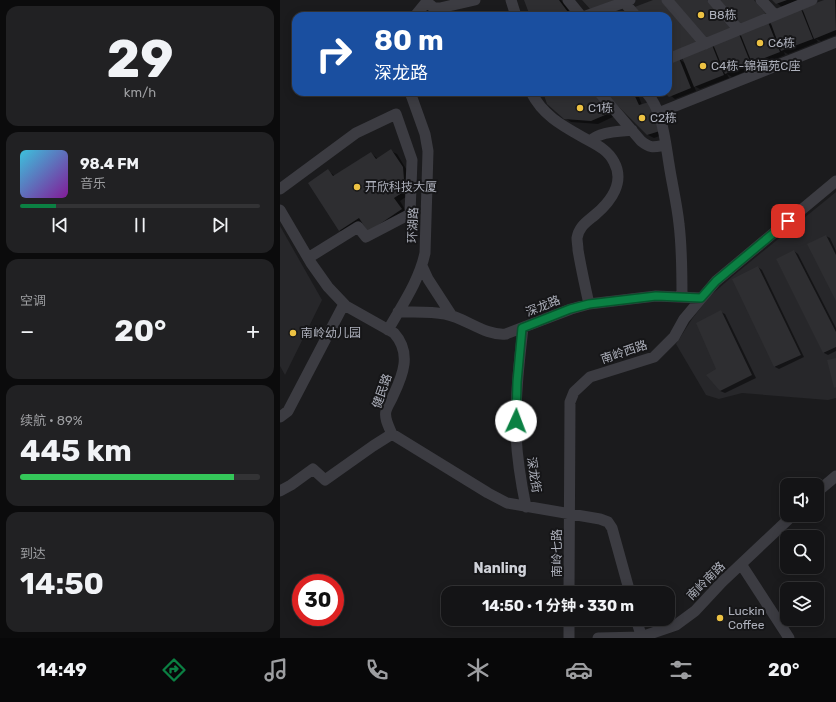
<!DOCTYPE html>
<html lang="zh">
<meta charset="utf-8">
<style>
:root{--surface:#141416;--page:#212123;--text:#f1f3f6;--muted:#9d9ea1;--line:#333335;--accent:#0b8043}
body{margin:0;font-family:Rubik,"Noto Sans SC",sans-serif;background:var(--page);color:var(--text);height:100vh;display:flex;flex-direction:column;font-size:15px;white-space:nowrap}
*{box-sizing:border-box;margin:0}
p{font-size:13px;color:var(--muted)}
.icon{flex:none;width:22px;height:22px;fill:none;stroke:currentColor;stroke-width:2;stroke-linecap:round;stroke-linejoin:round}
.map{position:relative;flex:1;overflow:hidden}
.side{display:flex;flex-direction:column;gap:6px;padding:6px;background:#0b0b0c;width:280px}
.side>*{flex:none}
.top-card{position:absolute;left:12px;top:12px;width:380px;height:84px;border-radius:12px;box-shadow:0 2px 10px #0003,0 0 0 1px var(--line);background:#1a4fa0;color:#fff;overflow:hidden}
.controls{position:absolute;left:500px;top:478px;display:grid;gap:8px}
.controls a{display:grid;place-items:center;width:44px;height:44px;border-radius:8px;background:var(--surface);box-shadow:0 2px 10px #0003,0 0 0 1px var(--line);font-size:20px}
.speed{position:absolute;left:12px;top:574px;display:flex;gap:8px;font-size:20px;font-weight:700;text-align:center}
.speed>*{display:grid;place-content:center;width:52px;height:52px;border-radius:50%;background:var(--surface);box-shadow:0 2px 10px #0003,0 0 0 1px var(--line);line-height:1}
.speed .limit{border:6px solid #d22;background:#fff;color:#111}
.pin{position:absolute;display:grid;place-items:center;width:34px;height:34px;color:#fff;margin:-17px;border-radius:8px;box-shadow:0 2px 6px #0006}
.me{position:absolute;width:44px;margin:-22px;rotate:2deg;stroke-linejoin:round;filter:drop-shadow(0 0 3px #0008)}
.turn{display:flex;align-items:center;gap:14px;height:84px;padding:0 16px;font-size:18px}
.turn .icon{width:52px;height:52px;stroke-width:2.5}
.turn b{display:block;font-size:28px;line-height:34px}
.big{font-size:30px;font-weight:700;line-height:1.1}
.side .tile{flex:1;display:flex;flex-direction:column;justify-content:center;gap:6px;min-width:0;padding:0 14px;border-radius:12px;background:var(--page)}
.side .dial{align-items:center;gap:0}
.dial b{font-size:52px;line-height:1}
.song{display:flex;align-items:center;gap:12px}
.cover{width:48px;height:48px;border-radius:6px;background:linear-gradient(135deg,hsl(190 70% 55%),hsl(290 70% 35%))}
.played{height:4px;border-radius:2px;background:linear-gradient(90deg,var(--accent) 15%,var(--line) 15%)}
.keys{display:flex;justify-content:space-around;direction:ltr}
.heat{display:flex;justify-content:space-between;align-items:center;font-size:22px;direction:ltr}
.charge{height:6px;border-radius:3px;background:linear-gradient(90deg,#34c759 89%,var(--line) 0)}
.trip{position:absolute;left:161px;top:586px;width:234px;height:40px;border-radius:12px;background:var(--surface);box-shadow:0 2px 10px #0003,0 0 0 1px var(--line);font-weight:700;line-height:40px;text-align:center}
.tab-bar{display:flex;height:64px;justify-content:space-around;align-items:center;background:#080809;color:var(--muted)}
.tab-bar .icon{width:28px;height:28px}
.tab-bar .on{color:var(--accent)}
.tab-bar b{font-size:18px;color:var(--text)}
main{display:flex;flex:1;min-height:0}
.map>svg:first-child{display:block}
.built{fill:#27272a}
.shadow{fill:#0007}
.building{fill:#2e2e31}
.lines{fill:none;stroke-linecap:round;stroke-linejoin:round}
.minor{stroke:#3c3c42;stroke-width:11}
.route-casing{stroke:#07532c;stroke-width:10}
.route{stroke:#0b8043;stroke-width:7}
.poi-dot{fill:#edc243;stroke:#161618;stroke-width:1.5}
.labels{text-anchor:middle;stroke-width:4;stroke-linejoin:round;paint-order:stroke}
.poi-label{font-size:12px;fill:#aeb1bc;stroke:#161618;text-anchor:start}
.street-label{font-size:12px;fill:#aeb1bc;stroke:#161618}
.quarter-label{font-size:14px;font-weight:bold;fill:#cfd1d8;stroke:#161618}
</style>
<main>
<section class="side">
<div class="tile dial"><b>29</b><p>km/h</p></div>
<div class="tile">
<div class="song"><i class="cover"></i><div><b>98.4 FM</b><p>音乐</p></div></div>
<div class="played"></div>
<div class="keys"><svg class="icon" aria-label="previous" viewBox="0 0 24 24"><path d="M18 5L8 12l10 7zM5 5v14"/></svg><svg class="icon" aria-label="pause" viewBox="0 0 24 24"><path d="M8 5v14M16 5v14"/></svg><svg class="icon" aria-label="next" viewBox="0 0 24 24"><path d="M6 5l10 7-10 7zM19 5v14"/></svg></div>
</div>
<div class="tile"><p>空调</p>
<div class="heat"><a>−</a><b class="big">20°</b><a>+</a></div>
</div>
<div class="tile"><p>续航 · 89%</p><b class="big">445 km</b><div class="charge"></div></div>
<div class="tile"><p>到达</p><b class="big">14:50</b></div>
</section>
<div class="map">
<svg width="556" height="638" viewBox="0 0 556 638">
<rect width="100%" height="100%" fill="#1b1b1d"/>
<path class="built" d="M 556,192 L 556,398 L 548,400 L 462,393 L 439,399 L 426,395 L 396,344 L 412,319 L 430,296 L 454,275 Z
M 0,226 L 42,300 L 5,375 L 0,366 Z"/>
<path class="shadow" d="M 245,0 L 281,0 L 293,16 L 251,16 Z
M 493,0 L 520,0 L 502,7 Z
M 546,0 L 556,0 L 556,35 L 541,41 L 536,39 L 538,42 L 508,54 L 504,52 L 505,55 L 479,66 L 475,63 L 476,67 L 452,77 L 447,74 L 449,78 L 420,89 L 414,86 L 416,91 L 395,99 L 386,92 L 388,92 L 399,59 L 405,63 L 432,46 L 436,49 L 459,35 L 463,37 L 488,23 L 492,25 L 521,10 L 525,13 Z
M 264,92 L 337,115 L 318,124 L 291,122 L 285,118 Z
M 328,92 L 357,92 L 362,105 L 385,134 L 374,138 L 368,135 Z
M 111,151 L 117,154 L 128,172 L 130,194 L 120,201 L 127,213 L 94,234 L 83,222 L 65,233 L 59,230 L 48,171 L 55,176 L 91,153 L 98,159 Z
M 546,236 L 550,238 L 556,251 L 556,299 Z
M 514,251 L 518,254 L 556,328 L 556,351 L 548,355 L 544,353 L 497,260 Z
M 478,267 L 482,270 L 524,357 L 499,369 L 495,367 L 453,279 Z
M 441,312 L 445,314 L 476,378 L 445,393 L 440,391 L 437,369 Z"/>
<path class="building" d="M 244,0 L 279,0 L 288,12 L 279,16 L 250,16 Z
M 302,0 L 335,0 L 311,10 Z
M 373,0 L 382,0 L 420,43 L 392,53 L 388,49 L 388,16 L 359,16 L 352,8 Z
M 389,0 L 427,0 L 453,29 L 425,40 Z
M 436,0 L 474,0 L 487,15 L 459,25 Z
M 492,0 L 507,0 L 496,4 Z
M 544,0 L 555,0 L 556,30 L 534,39 L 522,8 Z
M 521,9 L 533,39 L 501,51 L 490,21 Z
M 349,10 L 354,16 L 333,16 Z
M 488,22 L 500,52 L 472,63 L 460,33 Z
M 459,34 L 471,64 L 445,74 L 433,44 Z
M 432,45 L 444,75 L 414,87 L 402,57 Z
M 399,58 L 411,88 L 389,97 L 384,92 L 388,92 L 388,62 Z
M 263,92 L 315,92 L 332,112 L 311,121 L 284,119 L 267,104 Z
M 327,92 L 353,92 L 359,105 L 369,102 L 380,131 L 367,135 L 330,98 Z
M 111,149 L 123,167 L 125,191 L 114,198 L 122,209 L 88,232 L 79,218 L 59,231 L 28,183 L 48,169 L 53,176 L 91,152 L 96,159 Z
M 546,235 L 556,255 L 556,301 L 527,244 Z
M 514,250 L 556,332 L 556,347 L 543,353 L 496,259 Z
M 478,266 L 521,355 L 494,367 L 452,279 Z
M 441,310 L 472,375 L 440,391 L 426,375 L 436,369 L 416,323 Z
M 556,358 L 556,387 L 554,388 L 547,360 Z"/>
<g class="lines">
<path class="minor" d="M 231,0 L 236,16
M 288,0 L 301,16
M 342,0 L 356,16
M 387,0 L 425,44
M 433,0 L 459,30
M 481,0 L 495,15
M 147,2 L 154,8 L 160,8 L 195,0
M 135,16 L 148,0
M 306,16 L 350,0
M 388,59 L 532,0
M 251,92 C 263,116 283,126 306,139 C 317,145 328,150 334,162 C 345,182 331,201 316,214 C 307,222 299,226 297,238 C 297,242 298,246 298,250 C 301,268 305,286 309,304
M 319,92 L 361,141 C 371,149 374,147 386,145
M 366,92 C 383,111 385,140 389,164 C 392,184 397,204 399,224 C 402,248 402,273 402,297
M 378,113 L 556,42
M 310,141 C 321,131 338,132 352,130
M 0,189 L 76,133 L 116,114 L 132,160 L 130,214 L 86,237 L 78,227 L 28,258
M 0,210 L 31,263 L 48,287 L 66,306 L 114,333 C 132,353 123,375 113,396 C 111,401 107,406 106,411 C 104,418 109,427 112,434 L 208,493 L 227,503 L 320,519 L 328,522 L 332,528 L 350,593
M 142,266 L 148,279 L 172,316
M 118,312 C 133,312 150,311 165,314 C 186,318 205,336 226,334 L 291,309 L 309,304 L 376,296 L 421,298
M 243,328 C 239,363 235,399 236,434 C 237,458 241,483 246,507
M 108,330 C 122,305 139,281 145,253 L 148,151 L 145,134 L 130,92
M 0,417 L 8,411 L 64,304
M 0,491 L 11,485 L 33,469 L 45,480 L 93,446 L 112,434
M 537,492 L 556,476
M 461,564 L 509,638
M 289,593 L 290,402 L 294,392 L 310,377 L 374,357 L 394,337 L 404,319 L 436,281 L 556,181
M 356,619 L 362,638
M 289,638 L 289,619
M 318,638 L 361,637 L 396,625 L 415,611 L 442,582 L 513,515"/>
</g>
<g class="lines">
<g class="route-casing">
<path id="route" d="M 236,421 L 237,382 L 242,328 L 290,309 L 309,304 L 376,296 L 421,298 L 436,281 L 508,221"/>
</g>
<use href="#route" class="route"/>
</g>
<g class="poi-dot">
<circle cx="421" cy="15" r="4"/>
<circle cx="480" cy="43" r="4"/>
<circle cx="423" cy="66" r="4"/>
<circle cx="300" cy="108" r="4"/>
<circle cx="362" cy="118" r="4"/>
<circle cx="77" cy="187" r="4"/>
<circle cx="13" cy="333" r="4"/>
<circle cx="440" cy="618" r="4"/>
</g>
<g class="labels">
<g class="poi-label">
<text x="429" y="19">B8栋</text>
<text x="488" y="47">C6栋</text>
<text x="431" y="70">C4栋-锦福苑C座</text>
<text x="308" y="112">C1栋</text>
<text x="370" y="122">C2栋</text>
<text x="85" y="191">开欣科技大厦</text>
<text x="21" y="337">南岭幼儿园</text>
<text x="448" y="615">Luckin<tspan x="448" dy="14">Coffee</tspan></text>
</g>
<g class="street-label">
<text transform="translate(133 225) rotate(-88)" y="4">环湖路</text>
<text transform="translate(263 306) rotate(-22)" y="4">深龙路</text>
<text transform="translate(344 352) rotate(-19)" y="4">南岭西路</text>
<text transform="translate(102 391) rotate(-71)" y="4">健民路</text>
<text transform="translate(254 475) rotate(81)" y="4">深龙街</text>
<text transform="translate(277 553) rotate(-90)" y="4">南岭七路</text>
<text transform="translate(426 581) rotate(-45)" y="4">南岭南路</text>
</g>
<g class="quarter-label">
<text x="220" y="573">Nanling</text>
</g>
</g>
</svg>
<div class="controls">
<a><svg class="icon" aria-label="sound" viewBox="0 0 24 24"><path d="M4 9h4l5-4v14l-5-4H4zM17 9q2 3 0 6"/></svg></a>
<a><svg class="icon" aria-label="search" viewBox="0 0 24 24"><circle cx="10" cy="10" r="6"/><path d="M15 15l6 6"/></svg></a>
<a><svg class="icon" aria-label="layers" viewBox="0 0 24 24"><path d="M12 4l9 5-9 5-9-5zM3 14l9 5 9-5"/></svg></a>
</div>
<div class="speed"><div class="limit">30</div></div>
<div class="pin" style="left:508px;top:221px;background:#d93025"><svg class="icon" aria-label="arrive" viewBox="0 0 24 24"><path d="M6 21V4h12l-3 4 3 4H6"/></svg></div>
<svg class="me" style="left:236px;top:421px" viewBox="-20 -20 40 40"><circle r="19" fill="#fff"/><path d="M0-13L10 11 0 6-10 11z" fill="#0b8043"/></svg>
<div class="trip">14:50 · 1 分钟 · 330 m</div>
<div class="top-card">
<div class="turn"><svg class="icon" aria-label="right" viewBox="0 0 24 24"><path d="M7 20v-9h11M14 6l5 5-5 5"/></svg><div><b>80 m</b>深龙路</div></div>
</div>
</div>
</main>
<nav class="tab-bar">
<b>14:49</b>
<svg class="icon on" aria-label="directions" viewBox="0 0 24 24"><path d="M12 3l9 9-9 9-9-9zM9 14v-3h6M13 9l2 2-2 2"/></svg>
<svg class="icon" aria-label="music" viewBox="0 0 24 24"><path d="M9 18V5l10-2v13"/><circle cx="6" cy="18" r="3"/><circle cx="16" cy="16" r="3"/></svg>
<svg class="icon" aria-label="phone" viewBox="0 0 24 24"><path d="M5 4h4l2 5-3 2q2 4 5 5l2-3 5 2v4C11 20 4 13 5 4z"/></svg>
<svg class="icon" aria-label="climate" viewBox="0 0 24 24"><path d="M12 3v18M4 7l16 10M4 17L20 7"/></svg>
<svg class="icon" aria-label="car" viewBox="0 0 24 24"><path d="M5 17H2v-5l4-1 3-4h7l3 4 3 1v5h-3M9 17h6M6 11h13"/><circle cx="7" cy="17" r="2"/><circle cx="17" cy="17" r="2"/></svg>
<svg class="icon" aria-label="filters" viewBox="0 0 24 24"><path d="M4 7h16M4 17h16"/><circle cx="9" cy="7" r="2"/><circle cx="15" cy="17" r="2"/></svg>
<b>20°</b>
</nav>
